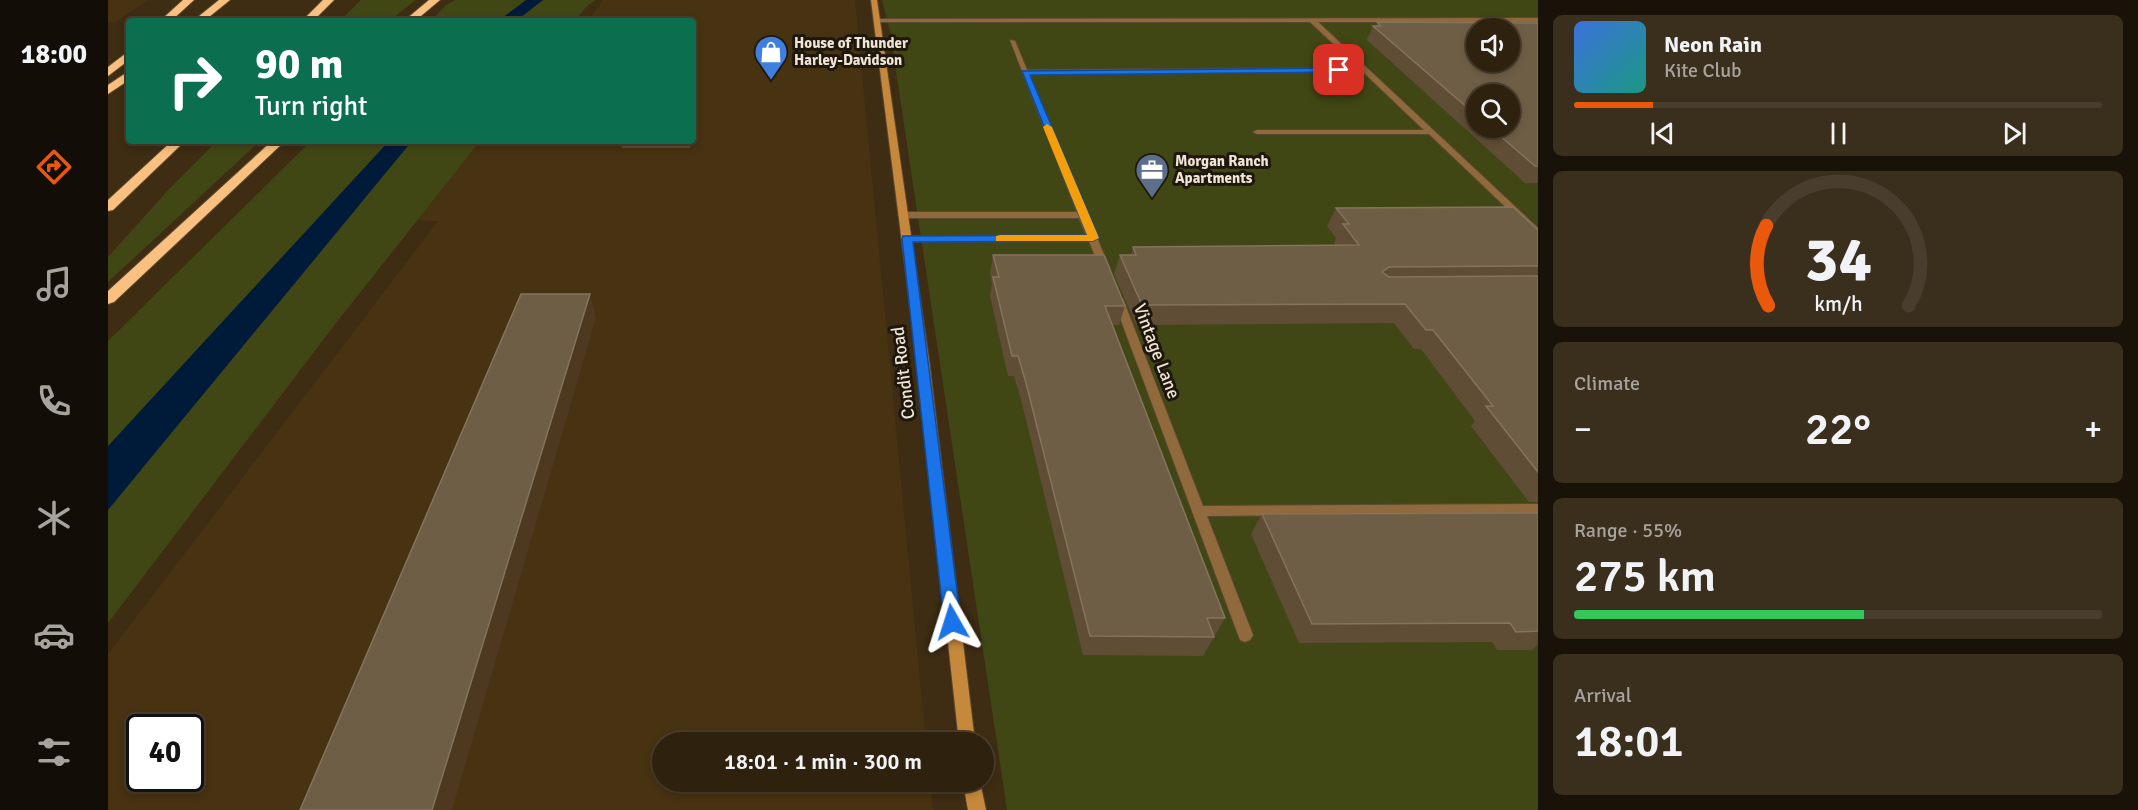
<!DOCTYPE html>
<meta charset="utf-8">
<style>
:root{--surface:#2e210e;--page:#3a2e1c;--text:#f1f3f6;--muted:#a7a39e;--line:#493e2e;--accent:#ea580c}
body{margin:0;font-family:Signika,sans-serif;background:var(--page);color:var(--text);height:100vh;display:flex;flex-direction:column;font-size:22px;white-space:nowrap}
*{box-sizing:border-box;margin:0}
p{font-size:20px;color:var(--muted)}
.icon{flex:none;width:33px;height:33px;fill:none;stroke:currentColor;stroke-width:2;stroke-linecap:round;stroke-linejoin:round}
.map{position:relative;flex:1;overflow:hidden}
.details{display:flex;flex-direction:column;gap:15px;padding:15px;background:#191208;width:600px}
.details>*{flex:none}
.hud{position:absolute;left:18px;top:18px;width:570px;height:126px;border-radius:6px;box-shadow:0 3px 9px #0003,0 0 0 2px var(--line);background:#0b6e4f;color:#fff;overflow:hidden}
.controls{position:absolute;left:1358px;top:18px;display:grid;gap:12px}
.controls a{display:grid;place-items:center;width:54px;height:54px;border-radius:50%;background:var(--surface);box-shadow:0 3px 9px #0003,0 0 0 2px var(--line);font-size:30px}
.speed{position:absolute;left:18px;top:714px;display:flex;gap:12px;font-size:30px;font-weight:700;text-align:center}
.speed>*{display:grid;place-content:center;width:78px;height:78px;border-radius:50%;background:var(--surface);box-shadow:0 3px 9px #0003,0 0 0 2px var(--line);line-height:1}
.speed .limit{border:3px solid #111;border-radius:9px;background:#fff;color:#111}
.pin{position:absolute;display:grid;place-items:center;width:51px;height:51px;color:#fff;margin:-26px;border-radius:12px;box-shadow:0 3px 9px #0006}
.me{position:absolute;width:66px;margin:-33px;rotate:354deg;stroke-linejoin:round;filter:drop-shadow(0 0 4px #0008)}
.turn{display:flex;align-items:center;gap:21px;height:126px;padding:0 30px;font-size:27px}
.turn .icon{width:78px;height:78px;stroke-width:2.5}
.turn b{display:block;font-size:42px;line-height:51px}
.big{font-size:45px;font-weight:600;line-height:1.1}
.details .tile{flex:1;display:flex;flex-direction:column;justify-content:center;gap:9px;min-width:0;padding:0 21px;border-radius:9px;background:var(--page)}
.details .dial{align-items:center;gap:0}
.dial svg{height:156px;overflow:visible;fill:none;stroke:var(--line);stroke-width:7;stroke-linecap:round;text-anchor:middle}
.dial text{fill:var(--text);stroke:none}
.song{display:flex;align-items:center;gap:18px}
.cover{width:72px;height:72px;border-radius:9px;background:linear-gradient(135deg,hsl(220 70% 55%),hsl(170 70% 35%))}
.played{height:6px;border-radius:3px;background:linear-gradient(90deg,var(--accent) 15%,var(--line) 15%)}
.keys{display:flex;justify-content:space-around;direction:ltr}
.heat{display:flex;justify-content:space-between;align-items:center;font-size:33px;direction:ltr}
.charge{height:9px;border-radius:4px;background:linear-gradient(90deg,#34c759 55%,var(--line) 0)}
.trip{position:absolute;left:544px;top:732px;width:342px;height:60px;border-radius:30px;background:var(--surface);box-shadow:0 3px 9px #0003,0 0 0 2px var(--line);font-weight:600;line-height:60px;text-align:center}
main{display:flex;flex:1;min-height:0}
.tabs{display:flex;flex-direction:column;width:108px;justify-content:space-around;align-items:center;background:#120d06;color:var(--muted)}
.tabs .icon{width:42px;height:42px}
.tabs .active{color:var(--accent)}
.tabs b{font-size:27px;color:var(--text)}
.map>svg:first-child{display:block}
.built{fill:#473211;fill-rule:evenodd}
.green{fill:#414714;fill-rule:evenodd}
.water{fill:#001b3a}
.lines{fill:none;stroke-linecap:round;stroke-linejoin:round}
.street-casing{stroke:#5a4932;stroke-width:2}
.secondary-casing{stroke:#5a4932;stroke-width:2}
.highway-casing{stroke:#5a4932;stroke-width:2}
.street{fill:#90693c;fill-rule:evenodd}
.secondary{fill:#c6883b;fill-rule:evenodd}
.highway{fill:#fac07f;fill-rule:evenodd}
.wall{fill:#604d35;fill-rule:evenodd}
.shaded-wall{fill:#4c3920}
.building{fill:#6f5e46;stroke:#84735d;stroke-width:1.5;fill-rule:evenodd}
.route{fill:#1a73e8;stroke:#114b97;stroke-width:1.5}
.slow{fill:#f59e0b}
.labels{text-anchor:middle;stroke-width:6;stroke-linejoin:round;paint-order:stroke}
.far-poi-label{font-size:15px;font-weight:bold;fill:#f0e4d6;stroke:#1e170c;text-anchor:start}
.street-label{font-size:18px;fill:#f0e4d6;stroke:#1e170c}
</style>
<main>
<nav class="tabs">
<b>18:00</b>
<svg class="icon active" aria-label="directions" viewBox="0 0 24 24"><path d="M12 3l9 9-9 9-9-9zM9 14v-3h6M13 9l2 2-2 2"/></svg>
<svg class="icon" aria-label="music" viewBox="0 0 24 24"><path d="M9 18V5l10-2v13"/><circle cx="6" cy="18" r="3"/><circle cx="16" cy="16" r="3"/></svg>
<svg class="icon" aria-label="phone" viewBox="0 0 24 24"><path d="M5 4h4l2 5-3 2q2 4 5 5l2-3 5 2v4C11 20 4 13 5 4z"/></svg>
<svg class="icon" aria-label="climate" viewBox="0 0 24 24"><path d="M12 3v18M4 7l16 10M4 17L20 7"/></svg>
<svg class="icon" aria-label="car" viewBox="0 0 24 24"><path d="M5 17H2v-5l4-1 3-4h7l3 4 3 1v5h-3M9 17h6M6 11h13"/><circle cx="7" cy="17" r="2"/><circle cx="17" cy="17" r="2"/></svg>
<svg class="icon" aria-label="filters" viewBox="0 0 24 24"><path d="M4 7h16M4 17h16"/><circle cx="9" cy="7" r="2"/><circle cx="15" cy="17" r="2"/></svg>
</nav>
<div class="map">
<svg width="1430" height="810" viewBox="0 0 1430 810">
<rect width="100%" height="100%" fill="#3e2c13"/>
<path class="built" d="M 0,0 L 40,0 L 8,22 L 0,22 Z
M 494,0 L 747,0 L 818,742 L 555,742 L 555,782 L 822,782 L 825,810 L 0,810 L 0,654 L 330,221 L 289,220 L 352,141 L 585,141 L 585,21 L 451,21 L 456,17 L 483,17 ZM 32,728 L 82,728 L 82,778 L 32,778 Z"/>
<path class="green" d="M 253,0 L 308,0 L 281,21 L 232,21 Z
M 347,0 L 488,0 L 478,7 L 467,21 L 323,21 L 338,5 Z
M 774,0 L 1430,0 L 1430,810 L 899,810 L 782,31 ZM 1368,28 L 1401,28 L 1401,62 L 1368,62 ZM 1368,94 L 1401,94 L 1401,128 L 1368,128 Z
M 109,141 L 152,141 L 0,282 L 0,257 L 61,189 Z
M 203,141 L 372,141 L 228,323 L 0,623 L 0,341 Z"/>
<path class="water" d="M 418,0 L 435,0 L 408,21 L 390,21 Z
M 281,141 L 304,141 L 0,510 L 0,446 Z"/>
<g class="lines">
<g class="street-casing">
<path id="street" d="M 1430,18 L 1430,22 L 1210,22 L 1430,228 L 1430,236 L 1427,235 L 1321,134 L 1149,134 L 1145,132 L 1149,130 L 1316,130 L 1255,72 L 921,74 L 1002,269 L 1001,271 L 993,271 L 992,269 L 981,241 L 799,242 L 794,239 L 799,236 L 978,235 L 971,218 L 795,218 L 790,215 L 795,212 L 969,212 L 902,40 L 907,41 L 919,70 L 1251,68 L 1202,22 L 769,22 L 766,20 L 767,19 Z
M 1010,296 L 1015,299 L 1095,506 L 1430,504 L 1430,514 L 1099,516 L 1145,635 L 1142,640 L 1137,642 L 1132,640 L 1005,299 Z"/>
</g>
<g class="secondary-casing">
<path id="secondary" d="M 763,0 L 769,0 L 821,360 L 867,742 L 851,742 L 809,360 Z
M 855,782 L 872,782 L 878,810 L 860,810 Z"/>
</g>
<g class="highway-casing">
<path id="highway" d="M 75,0 L 86,0 L 63,21 L 52,21 Z
M 111,0 L 122,0 L 96,21 L 85,21 Z
M 215,0 L 226,0 L 205,21 L 194,21 Z
M 321,0 L 332,0 L 307,21 L 296,21 Z
M 21,51 L 21,60 L 0,76 L 0,67 Z
M 21,71 L 21,80 L 0,94 L 0,85 Z
M 64,141 L 77,141 L 5,210 L 0,211 L 0,200 Z
M 164,141 L 177,141 L 6,302 L 0,304 L 0,291 Z"/>
</g>
<use href="#street" class="street"/>
<use href="#secondary" class="secondary"/>
<use href="#highway" class="highway"/>
</g>
<path class="wall" d="M 1269,22 L 1430,23 L 1430,183 L 1417,183 L 1259,40 L 1265,26 L 1268,26 ZM 1368,94 L 1401,128 L 1368,128 Z
M 512,141 L 583,141 L 582,148 L 514,148 Z
M 1228,208 L 1430,230 L 1430,502 L 1421,502 L 1363,426 L 1367,421 L 1313,349 L 1306,349 L 1286,323 L 1028,325 L 1006,274 L 1012,255 L 1023,255 L 1025,247 L 1228,246 L 1226,243 L 1228,238 L 1219,226 Z
M 885,255 L 1017,306 L 1011,325 L 1004,325 L 1117,618 L 1095,656 L 975,655 L 914,403 L 906,376 L 900,376 L 882,296 L 884,284 L 882,274 Z
M 1430,513 L 1430,644 L 1424,650 L 1389,650 L 1384,642 L 1191,643 L 1143,534 L 1154,514 Z"/>
<path class="shaded-wall" d="M 587,105 L 589,117 L 585,134 L 585,115 Z
M 482,294 L 488,318 L 344,810 L 324,810 Z"/>
<path class="building" d="M 1269,22 L 1430,23 L 1430,166 L 1427,166 L 1383,128 L 1401,128 L 1401,94 L 1368,94 L 1368,115 L 1265,26 L 1273,26 ZM 1368,28 L 1401,28 L 1401,62 L 1368,62 Z
M 585,105 L 587,105 L 585,115 Z
M 1405,207 L 1430,230 L 1430,266 L 1281,267 L 1274,272 L 1281,277 L 1430,276 L 1430,472 L 1378,406 L 1385,406 L 1325,330 L 1318,330 L 1297,304 L 1034,305 L 1012,255 L 1028,255 L 1025,247 L 1251,245 L 1235,224 L 1241,224 L 1228,208 Z
M 885,255 L 996,255 L 1017,306 L 997,306 L 1117,618 L 1099,618 L 1106,637 L 982,636 L 918,383 L 910,356 L 904,356 L 885,277 L 891,277 Z
M 413,294 L 482,294 L 324,810 L 192,810 Z
M 1430,513 L 1430,631 L 1408,632 L 1402,623 L 1204,624 L 1154,514 Z"/>
<path class="route" d="M 1231,68 L 1236,70 L 1234,72 L 922,75 L 991,238 L 985,241 L 805,242 L 853,622 L 851,627 L 844,629 L 838,627 L 836,622 L 794,239 L 795,236 L 979,235 L 914,71 Z"/>
<path class="slow" d="M 939,124 L 944,127 L 991,238 L 985,241 L 888,241 L 888,236 L 892,235 L 979,235 L 935,127 Z"/>
<defs>
<g id="shop-pin" transform="scale(1.725)"><path d="M0 17L-7.5 6A9.5 9.5 0 1 1 7.5 6Z" fill="#3f7fe0" stroke="#1e170c"/><path d="M-5-2.5h2.3a2.7 3.5 0 0 1 5.4 0H5L5.5 6h-11ZM-1.5-2.5h3a1.5 2.3 0 0 0-3 0Z" fill="#fff"/></g>
<g id="office-pin" transform="scale(1.725)"><path d="M0 17L-7.5 6A9.5 9.5 0 1 1 7.5 6Z" fill="#5c6f8a" stroke="#1e170c"/><path d="M-6-3h4V-5.5h4V-3h4V5H-6ZM-1-4.5V-3h2v-1.5ZM-6 0V1H6V0Z" fill="#fff"/></g>
</defs>
<g fill-rule="evenodd">
<use href="#shop-pin" x="663" y="52"/>
<use href="#office-pin" x="1044" y="170"/>
</g>
<g class="labels">
<g class="far-poi-label">
<text x="686" y="48">House of Thunder<tspan x="686" dy="17">Harley-Davidson</tspan></text>
<text x="1067" y="166">Morgan Ranch<tspan x="1067" dy="17">Apartments</tspan></text>
</g>
<g class="street-label">
<text transform="translate(1049 351) rotate(69)" y="6">Vintage Lane</text>
<text transform="translate(795 373) rotate(-97)" y="6">Condit Road</text>
</g>
</g>
</svg>
<div class="controls">
<a><svg class="icon" aria-label="sound" viewBox="0 0 24 24"><path d="M4 9h4l5-4v14l-5-4H4zM17 9q2 3 0 6"/></svg></a>
<a><svg class="icon" aria-label="search" viewBox="0 0 24 24"><circle cx="10" cy="10" r="6"/><path d="M15 15l6 6"/></svg></a>
</div>
<div class="speed"><div class="limit">40</div></div>
<div class="pin" style="left:1231px;top:70px;background:#d93025"><svg class="icon" aria-label="arrive" viewBox="0 0 24 24"><path d="M6 21V4h12l-3 4 3 4H6"/></svg></div>
<svg class="me" style="left:844px;top:622px" viewBox="-20 -20 40 40"><path d="M0-17L14 15 0 8-14 15z" fill="#1a73e8" stroke="#fff" stroke-width="4"/></svg>
<div class="trip">18:01 · 1 min · 300 m</div>
<div class="hud">
<div class="turn"><svg class="icon" aria-label="right" viewBox="0 0 24 24"><path d="M7 20v-9h11M14 6l5 5-5 5"/></svg><div><b>90 m</b>Turn right</div></div>
</div>
</div>
<section class="details">
<div class="tile">
<div class="song"><i class="cover"></i><div><b>Neon Rain</b><p>Kite Club</p></div></div>
<div class="played"></div>
<div class="keys"><svg class="icon" aria-label="previous" viewBox="0 0 24 24"><path d="M18 5L8 12l10 7zM5 5v14"/></svg><svg class="icon" aria-label="pause" viewBox="0 0 24 24"><path d="M8 5v14M16 5v14"/></svg><svg class="icon" aria-label="next" viewBox="0 0 24 24"><path d="M6 5l10 7-10 7zM19 5v14"/></svg></div>
</div>
<div class="tile dial"><svg viewBox="0 0 100 80">
<path d="M14 69A42 42 0 1 1 86 69"/>
<path d="M14 69A42 42 0 0 1 13 28" stroke="#ea580c"/>
<text x="50" y="56" font-size="32" font-weight="700">34</text>
<text x="50" y="72" font-size="11">km/h</text>
</svg></div>
<div class="tile"><p>Climate</p>
<div class="heat"><a>−</a><b class="big">22°</b><a>+</a></div>
</div>
<div class="tile"><p>Range · 55%</p><b class="big">275 km</b><div class="charge"></div></div>
<div class="tile"><p>Arrival</p><b class="big">18:01</b></div>
</section>
</main>
